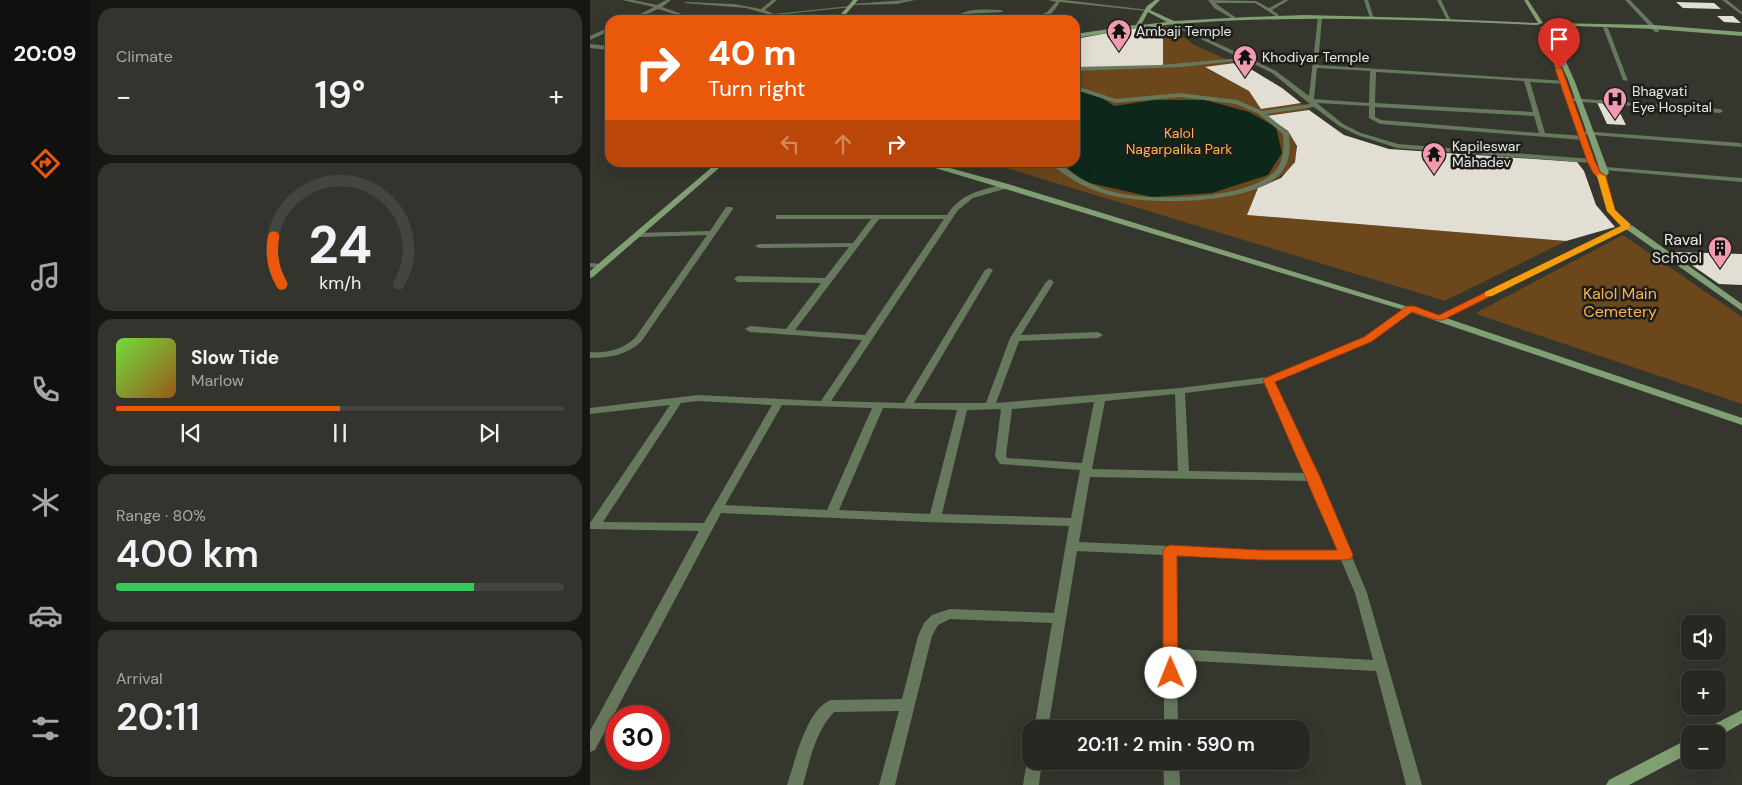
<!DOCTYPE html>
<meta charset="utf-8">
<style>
:root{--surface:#282822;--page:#34342f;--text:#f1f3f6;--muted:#a5a6a5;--line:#444440;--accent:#ea580c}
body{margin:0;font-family:"DM Sans",sans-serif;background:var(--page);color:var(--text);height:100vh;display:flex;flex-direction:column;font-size:19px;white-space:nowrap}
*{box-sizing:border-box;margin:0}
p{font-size:16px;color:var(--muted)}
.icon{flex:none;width:28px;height:28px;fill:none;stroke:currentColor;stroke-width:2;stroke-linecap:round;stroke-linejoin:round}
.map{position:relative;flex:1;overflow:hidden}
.sheet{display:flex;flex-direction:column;gap:8px;padding:8px;background:#161613;width:500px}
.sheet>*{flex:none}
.hud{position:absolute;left:15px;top:15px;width:475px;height:152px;border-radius:15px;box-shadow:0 5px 20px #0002,0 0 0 1px var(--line);background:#ea580c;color:#fff;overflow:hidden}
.tools{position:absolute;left:1091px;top:615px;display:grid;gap:10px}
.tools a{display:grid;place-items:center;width:45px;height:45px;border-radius:10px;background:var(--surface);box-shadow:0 5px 20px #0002,0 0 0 1px var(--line);font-size:25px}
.speed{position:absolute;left:15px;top:705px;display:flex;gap:10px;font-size:25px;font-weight:700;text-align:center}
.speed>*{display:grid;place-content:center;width:65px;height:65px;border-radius:50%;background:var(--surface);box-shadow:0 5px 20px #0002,0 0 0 1px var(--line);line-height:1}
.speed .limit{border:8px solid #d22;background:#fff;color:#111}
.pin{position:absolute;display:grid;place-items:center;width:42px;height:42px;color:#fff;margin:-51px -21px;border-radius:50% 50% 50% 0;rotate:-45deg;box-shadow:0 0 5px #0007}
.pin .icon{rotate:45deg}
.me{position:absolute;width:55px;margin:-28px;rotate:359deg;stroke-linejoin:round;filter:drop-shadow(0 0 4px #0008)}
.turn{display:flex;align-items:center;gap:18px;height:105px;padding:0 20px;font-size:22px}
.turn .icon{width:65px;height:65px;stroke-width:2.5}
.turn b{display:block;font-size:35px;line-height:42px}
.lanes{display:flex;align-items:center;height:48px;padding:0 20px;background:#0003;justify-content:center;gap:25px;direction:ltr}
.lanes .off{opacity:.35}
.big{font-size:38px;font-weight:600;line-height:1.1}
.sheet .widget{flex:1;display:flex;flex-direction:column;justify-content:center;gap:8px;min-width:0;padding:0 18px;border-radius:15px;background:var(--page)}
.sheet .dial{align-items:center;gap:0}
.dial svg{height:130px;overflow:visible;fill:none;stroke:var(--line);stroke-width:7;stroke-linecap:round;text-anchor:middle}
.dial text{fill:var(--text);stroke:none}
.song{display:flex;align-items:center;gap:15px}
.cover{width:60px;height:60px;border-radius:8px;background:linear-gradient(135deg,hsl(100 70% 55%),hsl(30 70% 35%))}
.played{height:5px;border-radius:2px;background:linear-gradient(90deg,var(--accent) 50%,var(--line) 50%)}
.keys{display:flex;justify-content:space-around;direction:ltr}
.heat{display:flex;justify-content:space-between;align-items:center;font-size:28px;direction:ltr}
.charge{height:8px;border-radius:4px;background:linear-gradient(90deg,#34c759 80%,var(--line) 0)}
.trip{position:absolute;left:432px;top:720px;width:288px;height:50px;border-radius:15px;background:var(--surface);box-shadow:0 5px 20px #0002,0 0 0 1px var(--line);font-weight:600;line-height:50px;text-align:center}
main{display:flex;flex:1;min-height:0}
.dock{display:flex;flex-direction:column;width:90px;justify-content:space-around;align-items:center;background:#10100e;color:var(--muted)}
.dock .icon{width:35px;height:35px}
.dock .on{color:var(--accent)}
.dock b{font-size:22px;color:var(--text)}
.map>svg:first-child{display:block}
.green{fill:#6b471b}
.water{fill:#0d281a}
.building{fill:#e2ded4}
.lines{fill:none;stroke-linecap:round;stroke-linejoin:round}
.street{fill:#66795d;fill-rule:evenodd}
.secondary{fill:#809f72;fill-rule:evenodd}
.route{fill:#ea580c;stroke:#983908}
.slow{fill:#f59e0b}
.labels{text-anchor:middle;stroke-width:5;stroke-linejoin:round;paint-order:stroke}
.far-poi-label{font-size:14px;fill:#e8e9e4;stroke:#1d1d1a;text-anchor:start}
.far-park-label{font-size:14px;fill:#fcb255;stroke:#1d1d1a}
.poi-label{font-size:16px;fill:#e8e9e4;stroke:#1d1d1a;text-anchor:end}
.park-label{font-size:16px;fill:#fcb255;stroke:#1d1d1a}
</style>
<main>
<nav class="dock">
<b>20:09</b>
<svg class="icon on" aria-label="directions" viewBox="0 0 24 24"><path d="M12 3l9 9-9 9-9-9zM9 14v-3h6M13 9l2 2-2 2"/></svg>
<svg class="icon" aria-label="music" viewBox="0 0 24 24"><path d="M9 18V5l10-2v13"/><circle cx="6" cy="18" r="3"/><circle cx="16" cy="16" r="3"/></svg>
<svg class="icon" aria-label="phone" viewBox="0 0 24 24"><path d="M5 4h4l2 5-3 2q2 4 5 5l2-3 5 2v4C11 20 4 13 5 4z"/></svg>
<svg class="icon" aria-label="climate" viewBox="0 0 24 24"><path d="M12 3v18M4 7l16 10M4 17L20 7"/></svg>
<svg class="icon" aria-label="car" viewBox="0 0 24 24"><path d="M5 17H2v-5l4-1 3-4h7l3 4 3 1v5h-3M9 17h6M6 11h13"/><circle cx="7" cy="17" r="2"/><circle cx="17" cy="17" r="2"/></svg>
<svg class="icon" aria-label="filters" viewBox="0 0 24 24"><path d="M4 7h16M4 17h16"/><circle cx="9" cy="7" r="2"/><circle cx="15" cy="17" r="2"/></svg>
</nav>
<section class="sheet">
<div class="widget"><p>Climate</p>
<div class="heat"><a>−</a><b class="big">19°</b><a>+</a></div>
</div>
<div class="widget dial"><svg viewBox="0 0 100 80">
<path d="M14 69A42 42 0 1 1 86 69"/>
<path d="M14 69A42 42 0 0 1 9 40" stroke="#ea580c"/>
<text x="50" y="56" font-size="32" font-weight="700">24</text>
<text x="50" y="72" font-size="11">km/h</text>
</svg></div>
<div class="widget">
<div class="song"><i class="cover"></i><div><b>Slow Tide</b><p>Marlow</p></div></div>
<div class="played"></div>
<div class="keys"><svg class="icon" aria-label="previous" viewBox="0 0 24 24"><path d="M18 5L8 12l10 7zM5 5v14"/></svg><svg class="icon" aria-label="pause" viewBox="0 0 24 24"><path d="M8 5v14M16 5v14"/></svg><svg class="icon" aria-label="next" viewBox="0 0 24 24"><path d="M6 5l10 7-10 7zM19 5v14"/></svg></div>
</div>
<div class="widget"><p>Range · 80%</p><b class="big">400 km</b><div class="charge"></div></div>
<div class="widget"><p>Arrival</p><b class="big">20:11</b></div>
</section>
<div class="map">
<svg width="1152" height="785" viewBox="0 0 1152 785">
<rect width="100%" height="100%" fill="#35362e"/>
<path class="green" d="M 573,25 L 581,27 L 604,45 L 645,63 L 615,68 L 659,91 L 671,109 L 711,103 L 719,110 L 678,117 C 684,121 694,126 699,133 C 721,162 691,178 668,188 L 657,215 L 976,241 L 855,301 L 400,163 L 485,162 L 485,68 Z
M 1033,235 L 1152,317 L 1152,404 L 886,314 L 891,310 Z"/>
<path class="water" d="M 485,90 L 512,98 L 524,106 L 565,100 L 615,100 L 659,112 L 686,127 L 692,153 L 678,175 L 622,193 L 562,197 L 495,182 L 471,163 L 485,162 Z"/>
<path class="building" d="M 1086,2 L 1124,3 L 1131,9 L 1093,8 Z
M 1127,16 L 1143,16 L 1151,23 L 1134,22 Z
M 573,25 L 573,66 L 485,68 L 485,39 L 545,28 Z
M 645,63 L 659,68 L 692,88 L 711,103 L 671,109 L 659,91 L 615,67 Z
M 1006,100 L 1024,101 L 1036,125 L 1017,124 Z
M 719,110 L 754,135 L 799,149 L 987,162 L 994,171 L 1006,205 L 1025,227 L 976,241 L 657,215 L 668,188 L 691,178 L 705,162 L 707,146 L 698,131 L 677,116 Z
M 1083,252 L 1152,254 L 1152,285 L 1129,284 Z"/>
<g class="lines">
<path class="street" d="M 32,0 L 43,0 L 67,5 L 76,0 L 81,0 L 72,7 L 95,15 L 184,18 L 177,14 L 156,8 L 94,3 L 96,2 L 144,4 L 171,9 L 182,0 L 187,0 L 175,10 L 184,14 L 260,6 L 262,7 L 186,15 L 189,18 L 199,20 L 94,17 L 68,9 L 45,20 L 39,20 L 64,7 Z
M 316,0 L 325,0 L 307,4 L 263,5 L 261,4 Z
M 458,0 L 474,0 L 559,10 L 557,11 L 470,2 C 467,6 464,12 459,15 C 449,20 425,20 414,20 L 453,14 L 457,12 L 466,2 Z
M 618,0 L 666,1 L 679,8 L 694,0 L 699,0 L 682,10 L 689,15 L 687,17 L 665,3 L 625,3 L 645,17 L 643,19 L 624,8 Z
M 774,0 L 778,0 L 784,19 L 780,18 Z
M 847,0 L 851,0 L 861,21 L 857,20 Z
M 1035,0 L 1040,0 L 1069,30 L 1069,32 L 1065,32 Z
M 1132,0 L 1137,0 L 1152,12 L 1152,15 Z
M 411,10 L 413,12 L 375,14 L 370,20 L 366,20 C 371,6 398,10 411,10 Z
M 251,15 L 295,16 L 298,20 L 249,17 Z
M 730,16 L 732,17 L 728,65 L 976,81 L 977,82 L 974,84 L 940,82 L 955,133 L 994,136 L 997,138 L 994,140 L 790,124 L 779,118 L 779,106 L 727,103 L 753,124 L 771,133 L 808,144 L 1001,159 L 1004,161 L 1001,163 L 807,148 L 767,135 L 749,126 L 724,107 L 676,114 L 699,133 C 700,147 701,161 691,173 C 663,206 557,205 519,195 C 497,189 475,177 459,162 C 461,162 464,162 467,162 C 472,164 478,170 482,173 C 494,181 507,187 520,191 C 556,202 660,201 686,170 C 694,160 694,146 693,134 L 669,114 L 646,104 L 590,97 L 526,103 L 493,92 L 485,91 L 485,87 L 496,89 L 526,99 L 590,93 L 647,100 L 672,111 L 720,104 L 682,73 L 656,60 L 591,67 L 485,71 L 485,67 L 570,65 L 650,58 L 582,25 L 584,23 L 686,71 L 719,96 L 728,17 ZM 727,68 L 780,71 L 779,103 L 724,99 ZM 786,72 L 934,81 L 943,112 L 785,103 ZM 785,107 L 944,116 L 949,133 L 791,120 L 785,117 Z
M 20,27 L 20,31 L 0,40 L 0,36 Z
M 1013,27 L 1018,28 L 1038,81 L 1033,80 Z
M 0,44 L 20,46 L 20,50 L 0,48 Z
M 981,98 L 1130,109 L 1133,111 L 1130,113 L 979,101 L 978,100 Z
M 992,131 L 1151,143 L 1152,147 L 990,134 L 990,132 Z
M 1004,166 L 1152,178 L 1152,182 L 1002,169 L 1001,168 Z
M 415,184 L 419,186 L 418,188 L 383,198 L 368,210 L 241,401 L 314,403 L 395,270 L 399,268 L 403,270 L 324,403 L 396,403 L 420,338 L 456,282 L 460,279 L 464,282 L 431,335 L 508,332 L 513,335 L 508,338 L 429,341 L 406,403 L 590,388 L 677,377 L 775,337 L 817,307 L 823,307 L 824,309 L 823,311 L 781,341 L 684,381 L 729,477 L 777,593 L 832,785 L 816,785 L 786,671 L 587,660 L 588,729 L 574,729 L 574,555 L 487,551 L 458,729 L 444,729 L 462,623 L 360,619 L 348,625 L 342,636 L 305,785 L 289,785 L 309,711 L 244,712 C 225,732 220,760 213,785 L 197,785 C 205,762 216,709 241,700 L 312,699 L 328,636 L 334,623 L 342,615 L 360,609 L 464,613 L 479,526 L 335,522 L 131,513 L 5,750 L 0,752 L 0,731 L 109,531 L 0,529 L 0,523 L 80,405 L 0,414 L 0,408 L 108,395 L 231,401 L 272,340 L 160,332 L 155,329 L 160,326 L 196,329 L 231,283 L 148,282 L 144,279 L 148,276 L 235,278 L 259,247 L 169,248 L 165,246 L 169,244 L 263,243 L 281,219 L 186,219 L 186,215 L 357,215 C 371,193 391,190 415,184 ZM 289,219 L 354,219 L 275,335 L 205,330 ZM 676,383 L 716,473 L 599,471 L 595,393 ZM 585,394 L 588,471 L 502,469 L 515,401 ZM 108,401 L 182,405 L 114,523 L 13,522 L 91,403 ZM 504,402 L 492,463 L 417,458 L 416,455 L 422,409 ZM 192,405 L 282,408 L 237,510 L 135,505 ZM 293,408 L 367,410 L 340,514 L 249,510 ZM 411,409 L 405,456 L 410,464 L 490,470 L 481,518 L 352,514 L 377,410 ZM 500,477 L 719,481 L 747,550 L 671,550 L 489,542 ZM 586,556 L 671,560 L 751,560 L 765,593 L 783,660 L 587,649 Z
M 136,207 L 142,207 L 143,209 L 51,342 C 36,355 20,358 0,358 L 0,352 C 18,353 31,350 45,338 L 117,235 L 48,237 L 44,235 L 45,233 L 120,231 Z
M 0,263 L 10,264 L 14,266 L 10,268 L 0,267 Z
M 441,755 L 441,761 L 452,761 L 449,785 L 433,785 L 437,761 Z
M 573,761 L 589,761 L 590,785 L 574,785 Z"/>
<path class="secondary" d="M 263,0 L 268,0 L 251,20 L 246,20 Z
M 565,0 L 570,0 L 560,10 L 584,21 L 658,17 L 715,15 L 831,18 L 948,23 L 934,0 L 938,0 L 953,23 L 947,25 C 832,20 717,15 602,23 C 563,25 524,32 485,38 L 485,34 L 546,25 L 557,6 ZM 558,12 L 577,22 L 551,25 Z
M 961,23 L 1064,25 L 1152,32 L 1152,36 L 1064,29 L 959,25 Z
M 958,26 L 961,28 L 985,82 L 1019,173 L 1016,176 L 1025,210 L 1040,224 L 1152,304 L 1152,311 L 1036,229 L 856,318 L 1152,418 L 1152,425 L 817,311 L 412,188 L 325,162 L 338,162 L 418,184 L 848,316 L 1032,225 L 1017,211 L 1009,177 L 1005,174 L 998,161 L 971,82 L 950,27 L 955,28 L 977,82 L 1004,161 L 1011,173 L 979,82 L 955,28 Z
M 128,162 L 136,162 L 3,277 L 0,278 L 0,271 Z
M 1152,710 L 1152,723 L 1128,737 L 1128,734 L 1113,734 L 1115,729 Z
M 1100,738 L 1100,753 L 1039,785 L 1016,785 L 1019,780 Z"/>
</g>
<path class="route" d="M 969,67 L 972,69 L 1005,161 L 1010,172 L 1016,176 L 1025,210 L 1041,226 L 853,320 L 846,320 L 822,312 L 781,342 L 685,382 L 730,477 L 763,555 L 761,559 L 756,560 L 671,560 L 587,556 L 588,673 L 586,678 L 581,680 L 575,678 L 573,673 L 573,551 L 575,547 L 580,545 L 671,550 L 747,550 L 673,380 L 675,378 L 774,337 L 817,306 L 824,306 L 849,315 L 1031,226 L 1017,211 L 1008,178 L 1003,173 L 997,161 L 965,69 Z"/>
<path class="slow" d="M 1009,174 L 1015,176 L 1025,210 L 1040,224 L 1040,228 L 902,296 L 895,296 L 895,292 L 1031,226 L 1017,211 L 1007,176 Z"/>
<defs>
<g id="temple-pin" transform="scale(1.25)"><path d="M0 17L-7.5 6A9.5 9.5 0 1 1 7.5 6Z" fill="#f29ab0" stroke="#1d1d1a"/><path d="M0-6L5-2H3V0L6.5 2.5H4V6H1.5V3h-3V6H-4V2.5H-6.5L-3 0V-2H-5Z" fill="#111"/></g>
<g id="hospital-pin" transform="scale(1.25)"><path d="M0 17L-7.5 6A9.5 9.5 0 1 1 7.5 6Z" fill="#f29ab0" stroke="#1d1d1a"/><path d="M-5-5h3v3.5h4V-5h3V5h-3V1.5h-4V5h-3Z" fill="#111"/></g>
<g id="building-pin" transform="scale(1.25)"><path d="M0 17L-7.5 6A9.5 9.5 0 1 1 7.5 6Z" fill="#f29ab0" stroke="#1d1d1a"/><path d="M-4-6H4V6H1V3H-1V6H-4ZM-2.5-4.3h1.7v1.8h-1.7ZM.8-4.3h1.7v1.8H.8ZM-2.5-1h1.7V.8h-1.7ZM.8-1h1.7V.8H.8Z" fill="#111"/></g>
</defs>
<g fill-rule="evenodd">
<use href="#temple-pin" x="529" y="31"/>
<use href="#temple-pin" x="655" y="57"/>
<use href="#hospital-pin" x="1025" y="99"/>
<use href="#temple-pin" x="844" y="154"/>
<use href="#building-pin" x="1130" y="248"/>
</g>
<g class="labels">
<g class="far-poi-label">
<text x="546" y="36">Ambaji Temple</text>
<text x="672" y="62">Khodiyar Temple</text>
<text x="1042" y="96">Bhagvati<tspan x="1042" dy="16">Eye Hospital</tspan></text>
<text x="862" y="151">Kapileswar<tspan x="862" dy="16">Mahadev</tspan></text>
</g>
<g class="far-park-label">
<text x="589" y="138">Kalol<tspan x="589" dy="16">Nagarpalika Park</tspan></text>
</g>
<g class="poi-label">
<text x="1112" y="245">Raval<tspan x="1112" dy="18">School</tspan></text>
</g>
<g class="park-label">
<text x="1030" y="299">Kalol Main<tspan x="1030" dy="18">Cemetery</tspan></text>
</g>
</g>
</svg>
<div class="tools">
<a><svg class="icon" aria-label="sound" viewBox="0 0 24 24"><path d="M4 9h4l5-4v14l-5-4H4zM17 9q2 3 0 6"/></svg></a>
<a>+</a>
<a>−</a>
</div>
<div class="speed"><div class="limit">30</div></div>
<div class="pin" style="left:969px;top:69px;background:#d93025"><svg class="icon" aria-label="arrive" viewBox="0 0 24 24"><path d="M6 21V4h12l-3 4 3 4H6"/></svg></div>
<svg class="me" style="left:581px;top:673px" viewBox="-20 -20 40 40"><circle r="19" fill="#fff"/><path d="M0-13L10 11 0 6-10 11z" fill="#ea580c"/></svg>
<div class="trip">20:11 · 2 min · 590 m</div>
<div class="hud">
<div class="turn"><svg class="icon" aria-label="right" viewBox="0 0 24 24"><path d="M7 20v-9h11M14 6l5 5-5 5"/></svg><div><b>40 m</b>Turn right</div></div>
<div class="lanes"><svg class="icon off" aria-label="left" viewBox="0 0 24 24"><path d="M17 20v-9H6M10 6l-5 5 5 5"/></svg><svg class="icon off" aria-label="ahead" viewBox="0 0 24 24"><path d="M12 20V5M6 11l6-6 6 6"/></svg><svg class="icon" aria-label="right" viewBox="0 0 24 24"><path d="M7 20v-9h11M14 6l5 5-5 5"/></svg></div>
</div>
</div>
</main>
